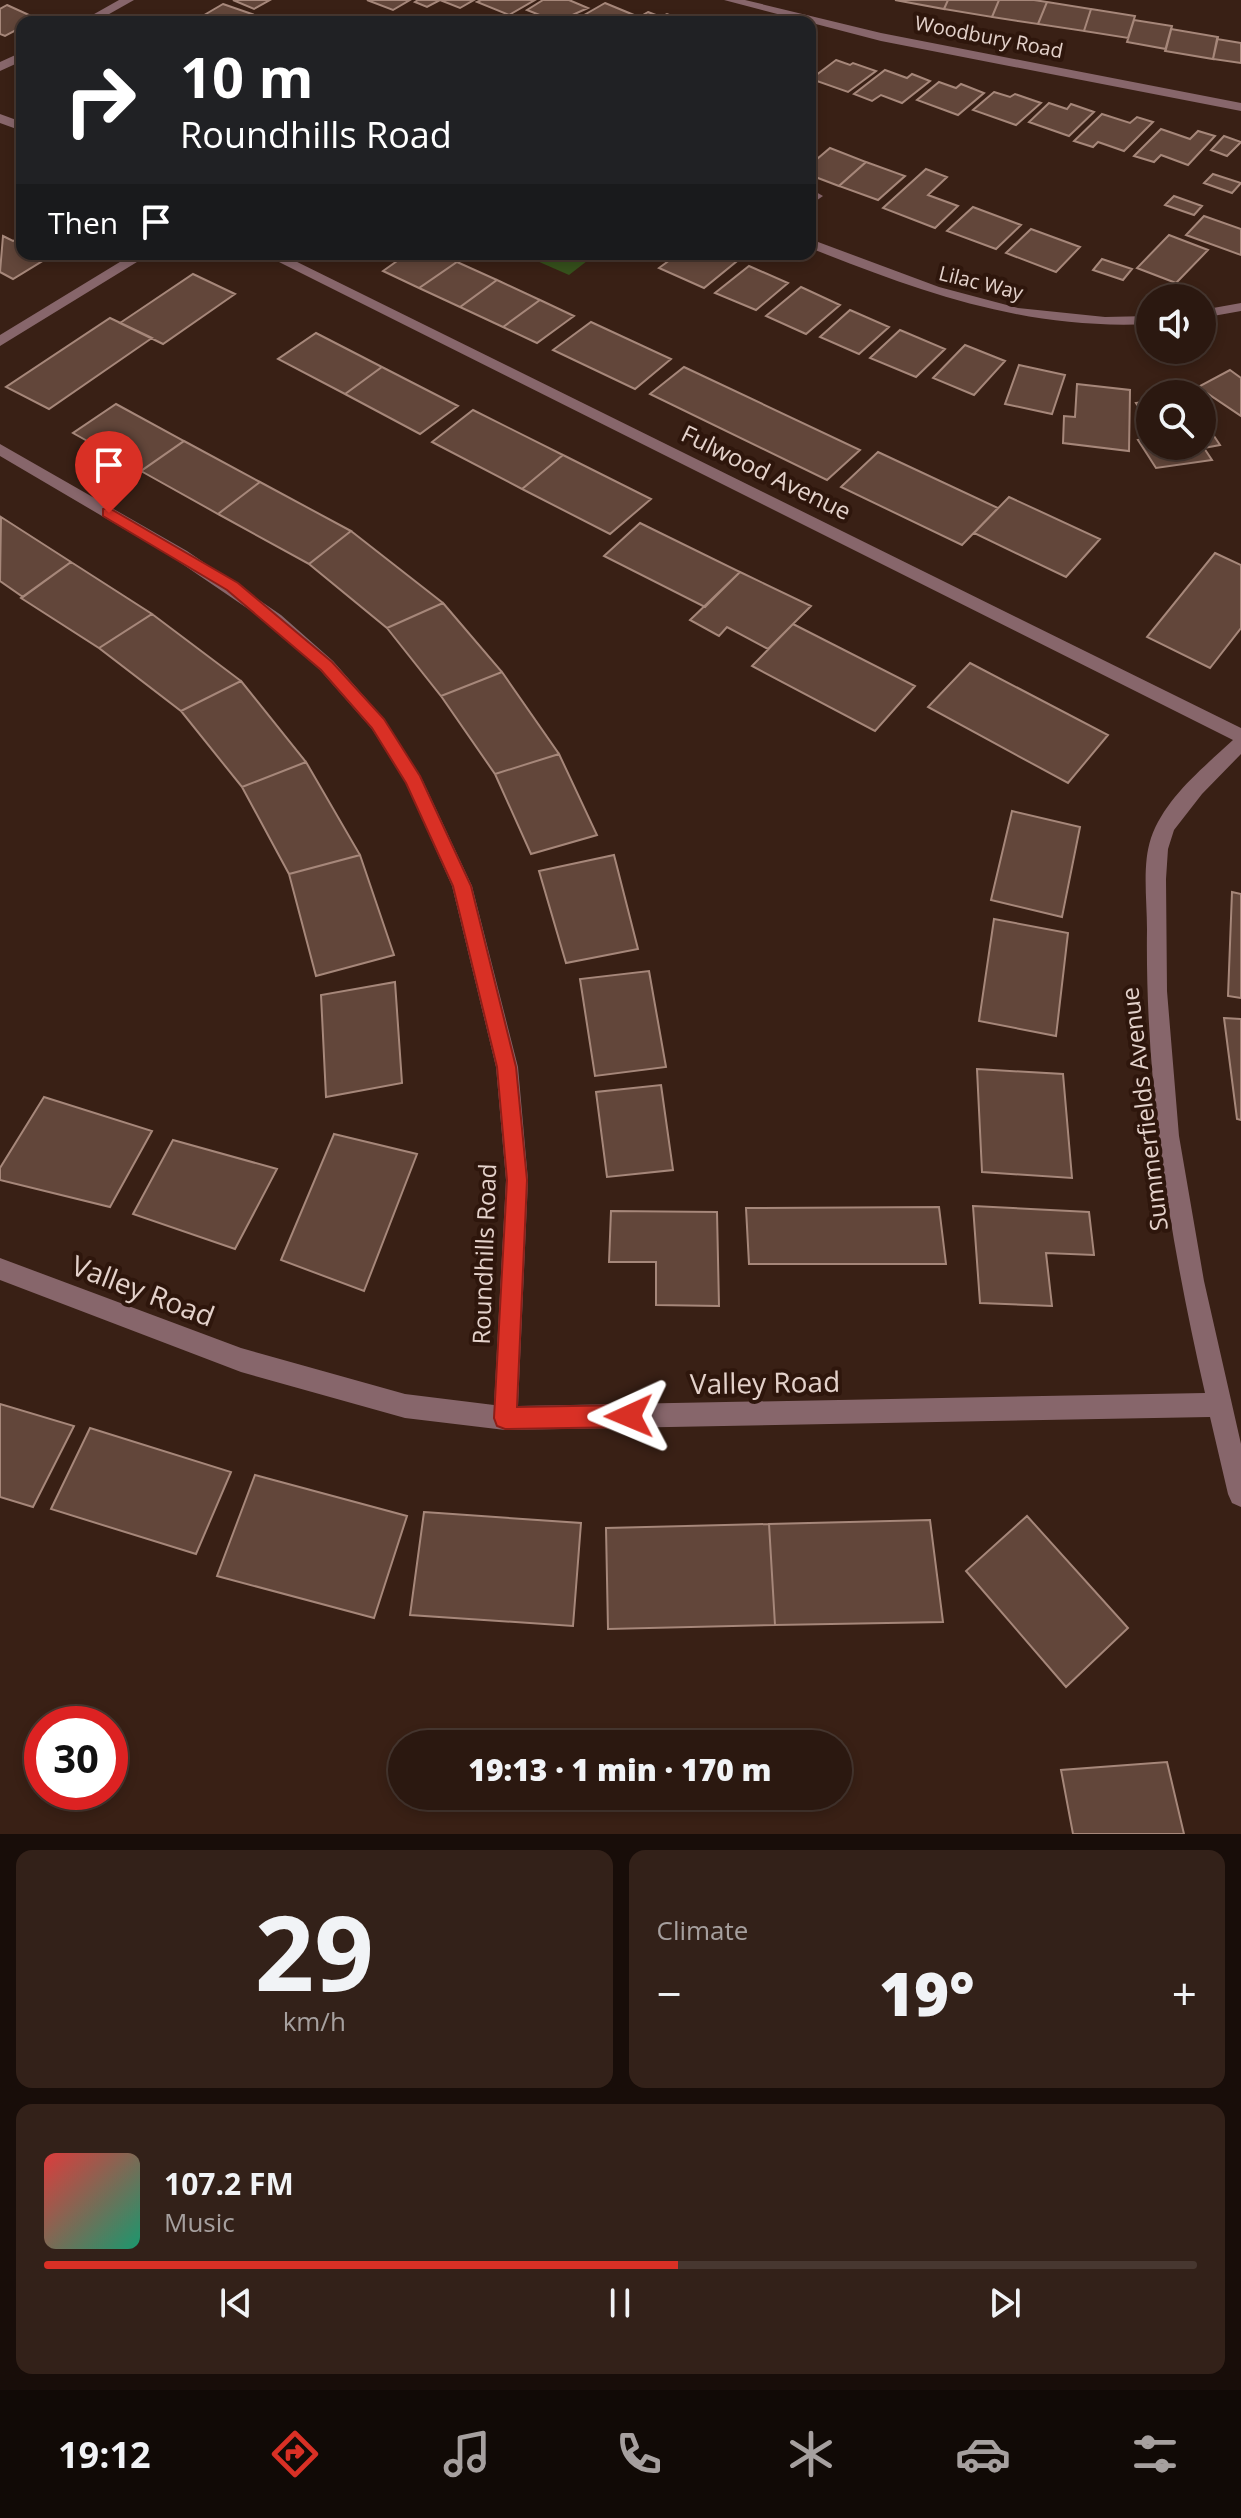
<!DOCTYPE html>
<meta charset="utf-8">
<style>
:root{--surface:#2b1810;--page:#332119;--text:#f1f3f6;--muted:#a6a09f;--line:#473730;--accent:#d93025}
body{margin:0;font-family:"Open Sans",sans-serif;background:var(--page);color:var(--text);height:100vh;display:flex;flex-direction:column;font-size:30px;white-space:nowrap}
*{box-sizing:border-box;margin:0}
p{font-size:26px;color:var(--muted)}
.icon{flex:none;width:44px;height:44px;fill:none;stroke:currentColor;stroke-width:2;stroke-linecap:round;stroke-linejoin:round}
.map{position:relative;height:1834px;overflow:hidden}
.drawer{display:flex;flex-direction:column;gap:16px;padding:16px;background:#180d09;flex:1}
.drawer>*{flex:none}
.guide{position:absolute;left:16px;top:16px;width:800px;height:244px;border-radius:16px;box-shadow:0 4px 12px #0003,0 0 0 2px var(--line);background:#202124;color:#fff;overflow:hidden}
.controls{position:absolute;left:1136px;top:284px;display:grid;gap:16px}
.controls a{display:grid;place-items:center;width:80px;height:80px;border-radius:50%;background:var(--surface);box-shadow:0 4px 12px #0003,0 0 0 2px var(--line);font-size:40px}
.speed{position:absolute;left:24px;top:1706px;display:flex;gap:16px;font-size:40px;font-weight:700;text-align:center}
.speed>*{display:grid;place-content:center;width:104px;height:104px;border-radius:50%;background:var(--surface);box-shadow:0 4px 12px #0003,0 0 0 2px var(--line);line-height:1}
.speed .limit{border:12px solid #d22;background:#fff;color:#111}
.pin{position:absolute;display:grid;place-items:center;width:68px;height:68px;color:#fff;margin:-82px -34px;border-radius:50% 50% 50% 0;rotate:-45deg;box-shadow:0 0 8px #0007}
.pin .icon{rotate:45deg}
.me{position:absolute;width:88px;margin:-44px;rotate:269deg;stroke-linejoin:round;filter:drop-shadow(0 0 6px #0008)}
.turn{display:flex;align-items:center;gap:28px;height:168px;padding:0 32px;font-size:36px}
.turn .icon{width:104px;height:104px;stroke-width:2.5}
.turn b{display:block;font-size:56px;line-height:68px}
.then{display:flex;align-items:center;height:76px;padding:0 32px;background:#0003;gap:16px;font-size:30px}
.big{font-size:60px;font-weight:800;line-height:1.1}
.drawer .card{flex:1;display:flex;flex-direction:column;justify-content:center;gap:12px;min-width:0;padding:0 28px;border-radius:16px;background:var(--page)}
.drawer .dial{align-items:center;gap:0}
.dial b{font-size:104px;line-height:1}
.song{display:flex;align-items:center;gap:24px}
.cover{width:96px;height:96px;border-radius:12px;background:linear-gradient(135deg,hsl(0 70% 55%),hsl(160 70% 35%))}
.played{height:8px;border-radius:4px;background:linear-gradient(90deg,var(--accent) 55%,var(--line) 55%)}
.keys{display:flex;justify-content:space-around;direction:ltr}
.heat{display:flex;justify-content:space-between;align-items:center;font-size:44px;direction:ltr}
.drawer .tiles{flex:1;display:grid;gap:16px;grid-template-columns:1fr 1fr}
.card:last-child{grid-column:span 2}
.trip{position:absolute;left:388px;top:1730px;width:464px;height:80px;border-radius:40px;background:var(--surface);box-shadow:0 4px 12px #0003,0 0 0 2px var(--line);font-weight:800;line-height:80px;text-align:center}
.dock{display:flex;height:128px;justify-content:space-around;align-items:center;background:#110a06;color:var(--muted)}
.dock .icon{width:56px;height:56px}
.dock .current{color:var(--accent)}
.dock b{font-size:36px;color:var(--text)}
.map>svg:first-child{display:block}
.green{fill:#36511c}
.building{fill:#62463a;stroke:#a6877a;stroke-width:2}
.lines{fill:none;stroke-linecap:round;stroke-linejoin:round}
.minor{fill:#87666b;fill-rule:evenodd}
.route{fill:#d93025;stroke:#8d1f18;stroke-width:2}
.labels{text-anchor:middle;stroke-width:8;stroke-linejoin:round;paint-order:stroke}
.far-street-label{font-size:20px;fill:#e4d2cb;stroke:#2e160c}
.street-label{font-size:24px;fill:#e4d2cb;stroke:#2e160c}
.near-street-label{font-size:28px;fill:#e4d2cb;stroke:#2e160c}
</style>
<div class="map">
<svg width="1241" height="1834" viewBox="0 0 1241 1834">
<rect width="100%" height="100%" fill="#392015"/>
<path class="green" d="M 521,254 L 596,254 L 569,275 Z"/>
<path class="building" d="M 233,0 L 270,0 L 254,9 Z
M 367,0 L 410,0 L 393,10 Z
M 418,0 L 474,0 L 460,8 L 440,0 L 427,7 L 415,2 Z
M 481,0 L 535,0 L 509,15 L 477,2 Z
M 543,0 L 569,0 L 588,8 L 557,22 L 527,10 Z
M 895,0 L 948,0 L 944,9 Z
M 948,0 L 999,0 L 992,17 L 944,9 Z
M 999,0 L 1034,0 L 1047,2 L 1038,24 L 992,17 Z
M 1047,2 L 1091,9 L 1084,31 L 1038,24 Z
M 605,3 L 634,15 L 622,22 L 572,22 Z
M 223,4 L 252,14 L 239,22 L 194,21 Z
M 7,5 L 38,19 L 22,22 L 22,27 L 5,36 L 0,34 L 0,9 Z
M 1091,9 L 1135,16 L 1128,38 L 1084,31 Z
M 648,12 L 661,17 L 667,14 L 687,22 L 631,22 Z
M 1134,20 L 1172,26 L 1166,49 L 1127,42 Z
M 1171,29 L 1218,37 L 1213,59 L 1165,51 Z
M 1217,39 L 1241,43 L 1241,63 L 1213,59 Z
M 836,60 L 850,65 L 853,63 L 876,71 L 848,92 L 811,79 Z
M 885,70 L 907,78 L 912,74 L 930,81 L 902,103 L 881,95 L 872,101 L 854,94 Z
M 939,82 L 956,88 L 961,84 L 984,93 L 958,115 L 917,100 Z
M 994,92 L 1010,97 L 1015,94 L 1041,103 L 1016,125 L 973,110 Z
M 1049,103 L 1067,109 L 1071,104 L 1094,112 L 1069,136 L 1029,122 Z
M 1102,114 L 1130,123 L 1137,117 L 1153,122 L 1124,151 L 1098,142 L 1093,147 L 1074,141 Z
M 1161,129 L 1190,139 L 1198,131 L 1215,136 L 1188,165 L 1161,155 L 1154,162 L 1134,156 Z
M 1224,136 L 1241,142 L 1227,156 L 1211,150 Z
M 830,148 L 866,162 L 839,186 L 810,175 L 810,165 Z
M 866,162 L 905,176 L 878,200 L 839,186 Z
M 926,169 L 947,177 L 928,195 L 958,206 L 935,228 L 883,208 Z
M 1213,174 L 1241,183 L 1232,193 L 1204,183 Z
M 1174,196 L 1202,206 L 1194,215 L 1165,205 Z
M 973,207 L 1021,225 L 996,249 L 947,231 Z
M 1204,216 L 1241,229 L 1241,255 L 1186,235 Z
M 1031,229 L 1080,247 L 1056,272 L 1006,253 Z
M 1169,235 L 1208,250 L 1176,283 L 1137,268 Z
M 3,236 L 13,241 L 22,238 L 22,254 L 54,254 L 13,279 L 0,272 Z
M 407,254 L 440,254 L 457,262 L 419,288 L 383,271 Z
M 678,254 L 734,254 L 742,257 L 704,288 L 659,268 Z
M 1102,259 L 1132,269 L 1123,280 L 1093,270 Z
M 457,262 L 497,280 L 460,307 L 419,288 Z
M 749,266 L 788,283 L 756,310 L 715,293 Z
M 193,274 L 235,294 L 163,344 L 120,323 Z
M 497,280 L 540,300 L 503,327 L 460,307 Z
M 801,287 L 840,305 L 806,334 L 766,316 Z
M 540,300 L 574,316 L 537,343 L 503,327 Z
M 850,310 L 889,327 L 859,354 L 820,337 Z
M 110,318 L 152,338 L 49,409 L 6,387 Z
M 591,322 L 671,359 L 635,389 L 553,350 Z
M 900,330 L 945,349 L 916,377 L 870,358 Z
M 316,333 L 382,367 L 345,394 L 278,359 Z
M 965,345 L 1005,361 L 974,395 L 933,378 Z
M 1019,365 L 1065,375 L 1052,414 L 1005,404 Z
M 382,367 L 458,406 L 420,434 L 345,394 Z
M 684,367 L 860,450 L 827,480 L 650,394 Z
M 1230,370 L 1241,378 L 1241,416 L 1198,387 Z
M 1077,384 L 1130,390 L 1129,451 L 1063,443 L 1064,416 L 1075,417 Z
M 1150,401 L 1150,425 L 1136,403 Z
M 116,404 L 184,441 L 141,471 L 73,433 Z
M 473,410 L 563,455 L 522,489 L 432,442 Z
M 1202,418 L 1220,445 L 1204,448 L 1212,460 L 1156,468 L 1138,440 L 1150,438 L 1150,446 L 1202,446 Z
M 184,441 L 260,482 L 218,514 L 141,471 Z
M 878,452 L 998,508 L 962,545 L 841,487 Z
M 563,455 L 651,499 L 610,534 L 522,489 Z
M 260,482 L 351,531 L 309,564 L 218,514 Z
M 1009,497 L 1100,539 L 1066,577 L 974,533 Z
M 1,517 L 71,562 L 23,597 L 0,581 Z
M 640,523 L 740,572 L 705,607 L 604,556 Z
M 351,531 L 443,603 L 387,628 L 309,564 Z
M 1215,553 L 1241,565 L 1241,628 L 1210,668 L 1147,637 Z
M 71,562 L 152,614 L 99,648 L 21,598 Z
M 740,572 L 811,606 L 768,649 L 727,627 L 719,636 L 690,620 Z
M 443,603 L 502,672 L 441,696 L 387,628 Z
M 152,614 L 241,681 L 181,711 L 99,648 Z
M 793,624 L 915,686 L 875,731 L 752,666 Z
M 970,663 L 1108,735 L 1068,783 L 928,707 Z
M 502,672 L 559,754 L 495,774 L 441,696 Z
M 241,681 L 306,762 L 242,787 L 181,711 Z
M 559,754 L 597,835 L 531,854 L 495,774 Z
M 306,762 L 360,855 L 289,874 L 242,787 Z
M 1012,811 L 1080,827 L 1062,917 L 991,900 Z
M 360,855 L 394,955 L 316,976 L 289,874 Z
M 614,855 L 638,949 L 566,963 L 539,871 Z
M 1232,892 L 1241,894 L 1241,998 L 1228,996 Z
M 994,919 L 1068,933 L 1056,1036 L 979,1021 Z
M 649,971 L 666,1067 L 595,1076 L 580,979 Z
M 395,982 L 402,1083 L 326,1097 L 321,995 Z
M 1224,1018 L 1241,1019 L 1241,1120 L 1237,1119 Z
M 977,1069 L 1063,1074 L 1072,1178 L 982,1172 Z
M 661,1085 L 673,1170 L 607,1177 L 596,1092 Z
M 44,1097 L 152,1131 L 110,1207 L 0,1180 L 0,1168 Z
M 334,1134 L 417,1154 L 364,1291 L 281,1260 Z
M 173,1140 L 277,1169 L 235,1249 L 133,1214 Z
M 973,1206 L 1089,1212 L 1094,1255 L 1046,1253 L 1052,1306 L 980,1303 Z
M 939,1207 L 946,1264 L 749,1264 L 746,1208 Z
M 611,1211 L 717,1212 L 719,1306 L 656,1305 L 656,1262 L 609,1262 Z
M 0,1404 L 74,1426 L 33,1507 L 0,1497 Z
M 90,1428 L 231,1472 L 196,1554 L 51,1509 Z
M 255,1475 L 407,1516 L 374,1618 L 217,1576 Z
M 424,1512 L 581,1523 L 573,1626 L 410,1615 Z
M 1027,1516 L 1128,1628 L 1066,1687 L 966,1571 Z
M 930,1520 L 943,1622 L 775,1625 L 769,1524 Z
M 769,1524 L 775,1625 L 608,1629 L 606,1528 Z
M 1167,1762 L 1184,1834 L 1073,1834 L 1061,1770 Z"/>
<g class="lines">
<path class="minor" d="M 119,0 L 134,0 L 95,22 L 80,22 Z
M 724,0 L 745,0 L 881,33 L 1241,103 L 1241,111 L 881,41 Z
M 22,52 L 22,61 L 0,71 L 0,62 Z
M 0,114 L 22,122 L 22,131 L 0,123 Z
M 816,192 L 823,196 L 810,205 L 810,194 Z
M 810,239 L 939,287 L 1018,308 L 1105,317 L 1150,316 L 1150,324 C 1026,330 924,293 810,248 Z
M 133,254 L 150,254 L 0,346 L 0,335 Z
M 263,254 L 281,254 L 1241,728 L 1241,754 L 1202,794 L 1174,830 L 1168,849 L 1166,879 L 1167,991 L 1179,1136 L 1204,1281 L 1241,1444 L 1241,1507 L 1232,1503 L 1228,1494 L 1210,1417 L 505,1430 L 405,1418 L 241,1372 L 0,1280 L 0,1258 L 241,1348 L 405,1394 L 494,1405 L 506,1180 L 496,1067 L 452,886 L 406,783 L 372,729 L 321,671 L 269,623 L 175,559 L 0,456 L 0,444 L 187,551 L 281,615 L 333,661 L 384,719 L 423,781 L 472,886 L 518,1067 L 528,1180 L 518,1406 L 1205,1393 C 1170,1240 1145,1087 1147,929 C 1147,900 1142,865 1151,838 C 1165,798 1203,768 1233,740 Z
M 1241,303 L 1241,311 L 1202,318 L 1202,310 Z"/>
</g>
<path class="route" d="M 109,508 L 238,583 L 332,662 L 384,719 L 420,776 L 471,886 L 516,1067 L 527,1180 L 517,1407 L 629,1405 L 637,1408 L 640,1416 L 637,1424 L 629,1427 L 505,1429 L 497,1426 L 494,1418 L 507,1180 L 497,1067 L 453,886 L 406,783 L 372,728 L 321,670 L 227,590 L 103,516 L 103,509 Z"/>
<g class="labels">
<g class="far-street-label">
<text transform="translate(989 37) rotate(11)" y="7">Woodbury Road</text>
<text transform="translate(981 283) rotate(14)" y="7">Lilac Way</text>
</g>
<g class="street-label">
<text transform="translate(766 473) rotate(26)" y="8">Fulwood Avenue</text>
<text transform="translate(1145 1109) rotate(-97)" y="8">Summerfields Avenue</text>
<text transform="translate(485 1254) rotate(-88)" y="8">Roundhills Road</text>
</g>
<g class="near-street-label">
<text transform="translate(143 1291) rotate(21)" y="10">Valley Road</text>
<text transform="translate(765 1383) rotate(-1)" y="10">Valley Road</text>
</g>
</g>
</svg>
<div class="controls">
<a><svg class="icon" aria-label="sound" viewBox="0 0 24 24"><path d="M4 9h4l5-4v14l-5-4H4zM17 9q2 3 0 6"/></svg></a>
<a><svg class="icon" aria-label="search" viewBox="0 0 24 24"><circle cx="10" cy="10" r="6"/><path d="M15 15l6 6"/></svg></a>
</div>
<div class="speed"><div class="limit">30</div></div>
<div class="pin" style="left:109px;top:513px;background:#d93025"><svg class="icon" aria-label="arrive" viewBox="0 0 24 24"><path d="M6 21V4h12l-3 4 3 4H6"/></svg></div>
<svg class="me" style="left:629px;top:1416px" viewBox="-20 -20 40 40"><path d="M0-17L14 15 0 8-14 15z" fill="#d93025" stroke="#fff" stroke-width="4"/></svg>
<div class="trip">19:13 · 1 min · 170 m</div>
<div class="guide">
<div class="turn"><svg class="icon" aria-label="right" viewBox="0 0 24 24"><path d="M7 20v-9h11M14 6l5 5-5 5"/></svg><div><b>10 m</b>Roundhills Road</div></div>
<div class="then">Then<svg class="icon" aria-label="arrive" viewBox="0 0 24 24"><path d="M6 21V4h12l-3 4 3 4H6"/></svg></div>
</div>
</div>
<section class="drawer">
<div class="tiles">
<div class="card dial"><b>29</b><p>km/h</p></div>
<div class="card"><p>Climate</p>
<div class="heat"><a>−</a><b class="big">19°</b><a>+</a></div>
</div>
<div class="card">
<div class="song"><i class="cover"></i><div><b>107.2 FM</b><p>Music</p></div></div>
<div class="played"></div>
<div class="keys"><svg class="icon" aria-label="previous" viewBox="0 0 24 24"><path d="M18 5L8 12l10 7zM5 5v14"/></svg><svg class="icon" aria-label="pause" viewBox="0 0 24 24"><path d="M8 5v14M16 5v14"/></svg><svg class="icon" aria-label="next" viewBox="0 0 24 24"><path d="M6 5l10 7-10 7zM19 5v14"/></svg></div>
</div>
</div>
</section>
<nav class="dock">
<b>19:12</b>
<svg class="icon current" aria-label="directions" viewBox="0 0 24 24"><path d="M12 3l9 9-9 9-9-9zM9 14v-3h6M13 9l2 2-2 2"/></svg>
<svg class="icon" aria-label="music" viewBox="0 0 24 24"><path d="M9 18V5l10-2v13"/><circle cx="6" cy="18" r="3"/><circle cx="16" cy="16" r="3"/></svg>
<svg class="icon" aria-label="phone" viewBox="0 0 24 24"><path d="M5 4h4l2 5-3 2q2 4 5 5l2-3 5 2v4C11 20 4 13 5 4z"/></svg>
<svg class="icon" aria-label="climate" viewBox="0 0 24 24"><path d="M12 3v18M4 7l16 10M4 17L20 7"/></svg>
<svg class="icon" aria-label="car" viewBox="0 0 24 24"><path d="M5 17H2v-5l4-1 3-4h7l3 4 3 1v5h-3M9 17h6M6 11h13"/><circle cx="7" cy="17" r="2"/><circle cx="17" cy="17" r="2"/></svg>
<svg class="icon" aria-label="filters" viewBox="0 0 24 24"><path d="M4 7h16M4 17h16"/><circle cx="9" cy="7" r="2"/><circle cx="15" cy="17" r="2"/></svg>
</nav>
